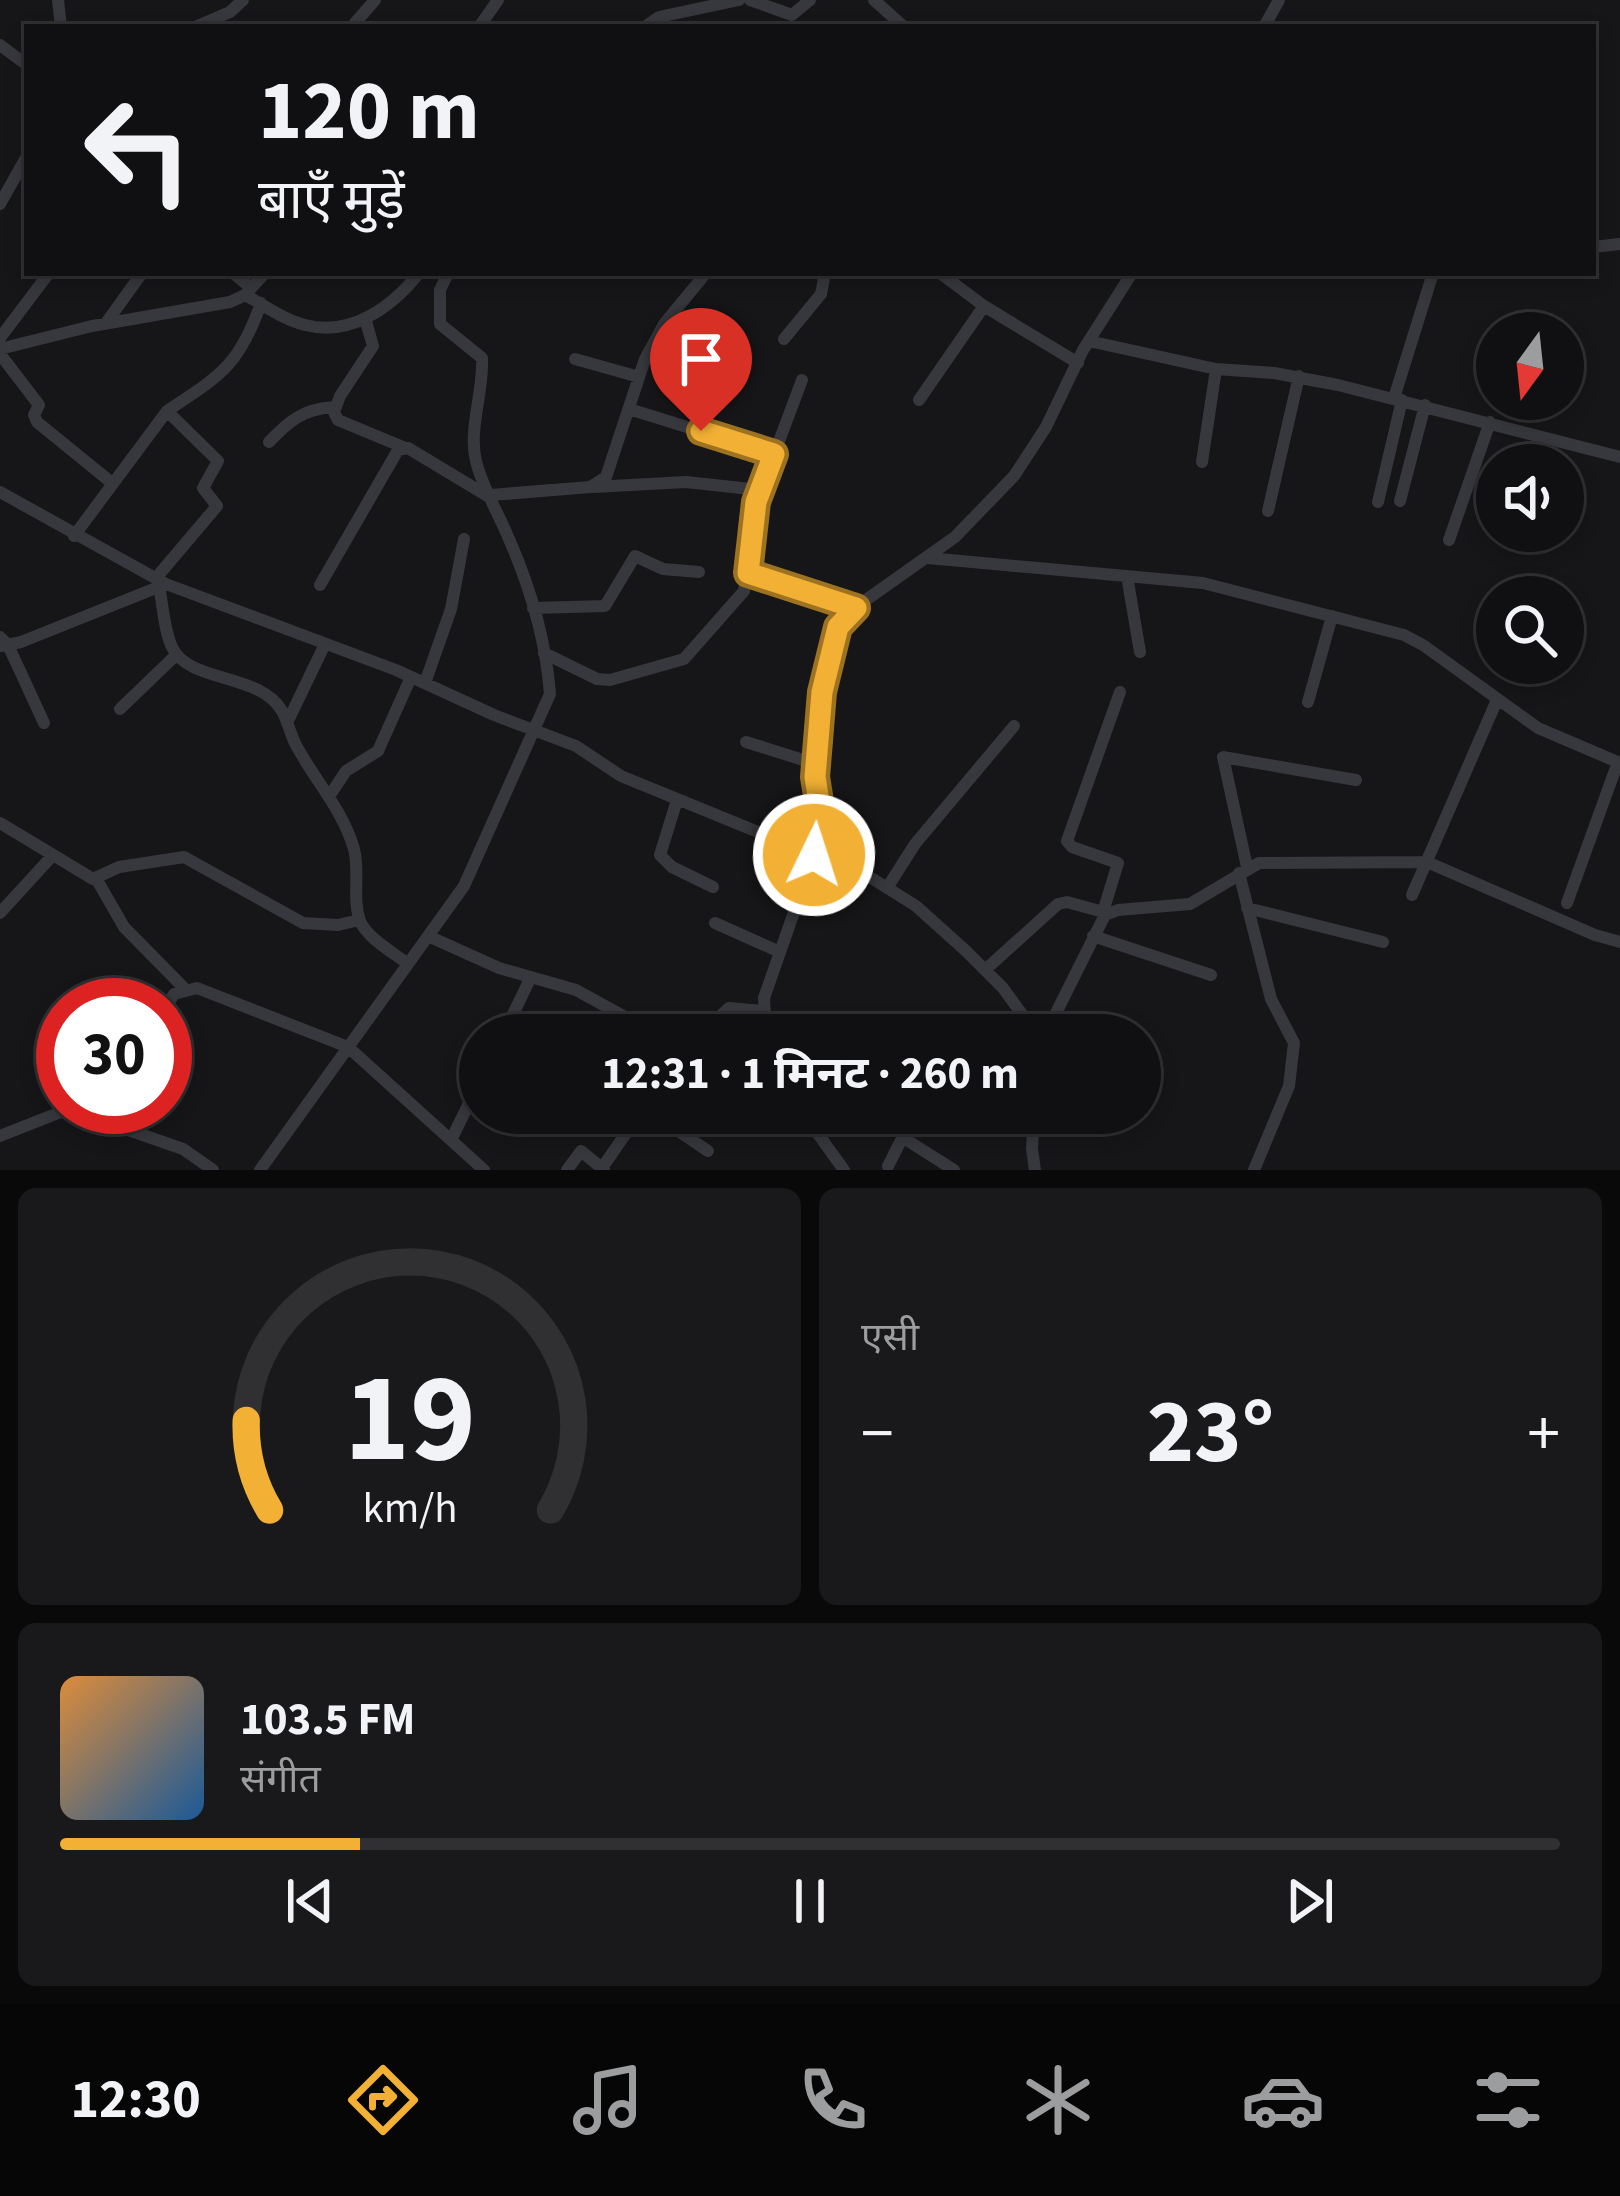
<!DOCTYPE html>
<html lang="hi">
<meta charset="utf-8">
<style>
:root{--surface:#101012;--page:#19191b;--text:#f1f3f6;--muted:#9c9d9f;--line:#303032;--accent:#f2b134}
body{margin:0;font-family:"Source Sans 3","Noto Sans Devanagari",sans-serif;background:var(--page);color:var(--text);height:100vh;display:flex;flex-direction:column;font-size:45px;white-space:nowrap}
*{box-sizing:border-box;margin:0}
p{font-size:39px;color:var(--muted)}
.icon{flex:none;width:66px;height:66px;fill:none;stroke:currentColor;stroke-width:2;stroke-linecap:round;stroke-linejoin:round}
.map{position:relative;height:1170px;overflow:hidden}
.details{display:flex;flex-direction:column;gap:18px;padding:18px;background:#09090a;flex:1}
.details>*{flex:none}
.banner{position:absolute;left:24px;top:24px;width:1572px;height:252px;border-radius:0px;box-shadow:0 6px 18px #0003,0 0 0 3px var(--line);background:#101012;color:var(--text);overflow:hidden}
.needle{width:78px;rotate:195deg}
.tools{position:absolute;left:1476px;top:312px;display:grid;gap:24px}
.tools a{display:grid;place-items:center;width:108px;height:108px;border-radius:50%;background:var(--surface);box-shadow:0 6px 18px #0003,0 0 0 3px var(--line);font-size:60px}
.speed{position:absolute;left:36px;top:978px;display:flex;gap:24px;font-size:60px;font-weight:700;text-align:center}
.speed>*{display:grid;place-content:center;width:156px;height:156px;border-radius:50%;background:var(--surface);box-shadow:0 6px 18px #0003,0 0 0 3px var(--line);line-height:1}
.speed .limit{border:18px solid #d22;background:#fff;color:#111}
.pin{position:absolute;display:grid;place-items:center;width:102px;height:102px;color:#fff;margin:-123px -51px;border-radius:50% 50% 50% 0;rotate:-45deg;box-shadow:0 0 12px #0007}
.pin .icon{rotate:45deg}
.me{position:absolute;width:132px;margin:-66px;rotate:4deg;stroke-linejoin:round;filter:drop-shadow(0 0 9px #0008)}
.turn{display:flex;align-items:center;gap:42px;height:252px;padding:0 36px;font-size:54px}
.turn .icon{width:156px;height:156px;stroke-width:2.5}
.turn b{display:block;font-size:84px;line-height:102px}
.big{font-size:90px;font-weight:700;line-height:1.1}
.details .widget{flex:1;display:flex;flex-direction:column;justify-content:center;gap:18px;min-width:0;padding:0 42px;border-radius:18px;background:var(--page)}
.details .dial{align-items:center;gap:0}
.dial svg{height:312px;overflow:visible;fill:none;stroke:var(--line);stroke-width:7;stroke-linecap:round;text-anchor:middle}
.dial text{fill:var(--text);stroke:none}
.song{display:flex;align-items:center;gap:36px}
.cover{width:144px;height:144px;border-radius:18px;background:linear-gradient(135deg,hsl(30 70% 55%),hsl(210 70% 35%))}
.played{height:12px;border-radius:6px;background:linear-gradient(90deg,var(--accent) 20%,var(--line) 20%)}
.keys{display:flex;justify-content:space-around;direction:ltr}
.heat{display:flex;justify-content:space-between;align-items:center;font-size:66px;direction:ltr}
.details .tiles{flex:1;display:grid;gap:18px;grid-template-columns:1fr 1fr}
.widget:last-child{grid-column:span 2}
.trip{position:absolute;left:459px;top:1014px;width:702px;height:120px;border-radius:60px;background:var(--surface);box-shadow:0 6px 18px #0003,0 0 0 3px var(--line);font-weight:700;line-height:120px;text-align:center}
.tabs{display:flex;height:192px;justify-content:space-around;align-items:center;background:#060607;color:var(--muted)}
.tabs .icon{width:84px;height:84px}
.tabs .current{color:var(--accent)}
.tabs b{font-size:54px;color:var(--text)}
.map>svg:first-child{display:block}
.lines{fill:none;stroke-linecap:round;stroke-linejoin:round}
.minor{stroke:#37383d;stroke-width:12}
.route-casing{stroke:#9d7322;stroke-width:30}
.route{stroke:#f2b134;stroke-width:21}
</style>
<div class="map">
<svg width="1620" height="1170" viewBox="0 0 1620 1170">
<rect width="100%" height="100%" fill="#161618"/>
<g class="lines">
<path class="minor" d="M 58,0 L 61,27
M 750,0 L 792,15 L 810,0
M 874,0 L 904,27
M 355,23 L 375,0
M 195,27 L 230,12 L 243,0
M 479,27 L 498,0
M 645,27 L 659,17 L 739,0
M 1264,27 L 1279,0
M 0,45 L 27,65
M 0,204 L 27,156
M 1593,247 L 1620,244
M 233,273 L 251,288
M 940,273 L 984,306 L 1078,363
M 245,295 C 264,305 284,320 305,325 C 351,337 392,307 419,273
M 365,318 L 373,346 L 340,396 L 334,412 L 338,420 L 403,447
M 106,323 L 142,273
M 0,338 L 49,273
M 784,339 L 821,294 L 825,273
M 1089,341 L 1216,369 L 1274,373 L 1338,385 L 1620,457
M 0,349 L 92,326 L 230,302 L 245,295 L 265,273
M 0,354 L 39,405 L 34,415 L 37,422 L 112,483
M 575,359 L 639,377
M 1394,398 L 1433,273
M 919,400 L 984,306
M 629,409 L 774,454
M 167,411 C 221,375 239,366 261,303
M 269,442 C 289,421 303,409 334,407
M 1202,462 L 1216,369
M 594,487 L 686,482 L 760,490
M 0,492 L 166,584 L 396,670 L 494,715 L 576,746 L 621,776 L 873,879 L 916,906 L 966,951 L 1003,988 L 1037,1035
M 491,495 L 590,487 L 606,477 L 645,359 L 664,324 L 706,273
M 1400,501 L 1425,405
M 1378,502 L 1402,400
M 1268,511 L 1299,376
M 74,536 L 167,411 L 218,461 L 203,488 L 217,506 L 156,578
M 1449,540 L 1490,422
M 928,558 L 1203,583 L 1404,635 L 1423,645 L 1538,728 L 1620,763
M 748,573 L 856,607
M 1127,576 L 1140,652
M 320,585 L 398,450 L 408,448 L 491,498
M 159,586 C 163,605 164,632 173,649 C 191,683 260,673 282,711 C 288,721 290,734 296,745 C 315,781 342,808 354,849 C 360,872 352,899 360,921 C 367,938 394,953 408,964
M 533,608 L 605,606 L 635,556 L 663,569 L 699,572
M 0,637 L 8,645 L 44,723
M 0,646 L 21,642 L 166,584
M 544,653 L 597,679 L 610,680 L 684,659 L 744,591 L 756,503 L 802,380
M 425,683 L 451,609 L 464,539
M 1308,702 L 1332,616
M 120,709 L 176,655
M 287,723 L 325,644
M 746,742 L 816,764
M 330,795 L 346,771 L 378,751 L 411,677
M 677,800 L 660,855 L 672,867 L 713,887
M 0,823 L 93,879 L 119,867 L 184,857 L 303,923 L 338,925 L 359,920
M 1247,867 L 1223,757 L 1356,780
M 1239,873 L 1271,999 L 1294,1043 L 1289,1086 L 1254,1170
M 97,880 L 124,927 L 185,989
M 887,888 L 915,844 L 1014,726
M 1412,895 L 1497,700
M 1567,903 L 1618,762
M 1247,908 L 1383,942
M 1103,912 L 1118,863 L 1072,847 L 1067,841 L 1120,692
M 0,913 L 53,855
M 715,923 L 780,952
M 428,936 L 499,968 L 576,990 L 658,1035
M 1093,936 L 1211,975
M 985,970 L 1058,904 L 1067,902 L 1107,913
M 165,1009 L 174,994 L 197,988 L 348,1047 L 484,1170
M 503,1035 L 531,977
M 700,1035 L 729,1008 L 763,1011
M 766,1035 L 764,998 L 814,855 L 822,820 L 815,777 L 817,730 L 822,691 L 838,627 L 856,607 L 955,537 L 1014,476 L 1046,427 L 1083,350 L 1132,273
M 1045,1035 L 1105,915 L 1118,910 L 1190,904 L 1259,863 L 1427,862 L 1595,935 L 1620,942
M 68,1109 L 183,1149 L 213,1170
M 652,1113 L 708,1151
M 803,1113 L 844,1170
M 1034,1113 L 1032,1149 L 1035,1170
M 0,1136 L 71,1108
M 902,1137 L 954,1170
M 451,1140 L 480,1081
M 888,1166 L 915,1113
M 602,1168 L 640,1113
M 260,1170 L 464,886 L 550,694 C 546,642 530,587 509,539 C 499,514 482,487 476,461 C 468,429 484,391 482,358 L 440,324 L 440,290 L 448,273
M 567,1170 L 581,1151 L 604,1170"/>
</g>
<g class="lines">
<g class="route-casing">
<path id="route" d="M 701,431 L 774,454 L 756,502 L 748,573 L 856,608 L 838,627 L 822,692 L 815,777 L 822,820 L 814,855"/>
</g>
<use href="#route" class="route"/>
</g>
</svg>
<div class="tools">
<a><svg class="needle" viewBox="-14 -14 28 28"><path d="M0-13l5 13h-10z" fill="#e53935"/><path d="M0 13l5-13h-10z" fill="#9c9d9f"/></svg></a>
<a><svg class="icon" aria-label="sound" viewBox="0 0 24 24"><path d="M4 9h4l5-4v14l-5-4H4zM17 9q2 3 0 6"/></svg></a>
<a><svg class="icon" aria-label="search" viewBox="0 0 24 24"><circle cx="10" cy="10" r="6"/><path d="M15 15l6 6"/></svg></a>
</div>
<div class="speed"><div class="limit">30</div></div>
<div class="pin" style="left:701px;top:431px;background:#d93025"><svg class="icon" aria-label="arrive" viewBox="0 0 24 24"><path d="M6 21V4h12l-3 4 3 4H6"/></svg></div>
<svg class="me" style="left:814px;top:855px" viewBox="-20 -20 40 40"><circle r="17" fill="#f2b134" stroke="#fff" stroke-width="3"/><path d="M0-11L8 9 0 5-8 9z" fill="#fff"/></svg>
<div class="trip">12:31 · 1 मिनट · 260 m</div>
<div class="banner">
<div class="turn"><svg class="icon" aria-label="left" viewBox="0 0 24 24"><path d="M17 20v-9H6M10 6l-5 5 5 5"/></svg><div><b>120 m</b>बाएँ मुड़ें</div></div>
</div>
</div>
<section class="details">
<div class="tiles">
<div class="widget dial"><svg viewBox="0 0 100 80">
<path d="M14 69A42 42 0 1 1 86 69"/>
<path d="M14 69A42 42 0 0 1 8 46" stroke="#f2b134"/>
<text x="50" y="56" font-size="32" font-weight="700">19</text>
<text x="50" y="72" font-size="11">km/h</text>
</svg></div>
<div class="widget"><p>एसी</p>
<div class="heat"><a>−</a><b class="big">23°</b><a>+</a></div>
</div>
<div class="widget">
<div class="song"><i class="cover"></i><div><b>103.5 FM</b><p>संगीत</p></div></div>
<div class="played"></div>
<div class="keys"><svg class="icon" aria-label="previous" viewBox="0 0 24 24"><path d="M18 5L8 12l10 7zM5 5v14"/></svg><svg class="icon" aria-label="pause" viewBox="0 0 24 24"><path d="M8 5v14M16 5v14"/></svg><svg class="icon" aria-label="next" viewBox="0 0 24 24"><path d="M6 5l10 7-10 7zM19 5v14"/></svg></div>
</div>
</div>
</section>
<nav class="tabs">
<b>12:30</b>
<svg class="icon current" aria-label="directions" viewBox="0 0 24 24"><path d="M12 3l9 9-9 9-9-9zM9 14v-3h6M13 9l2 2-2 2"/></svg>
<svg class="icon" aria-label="music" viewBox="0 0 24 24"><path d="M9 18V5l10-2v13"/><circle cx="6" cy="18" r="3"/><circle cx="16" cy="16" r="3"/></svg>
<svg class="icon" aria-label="phone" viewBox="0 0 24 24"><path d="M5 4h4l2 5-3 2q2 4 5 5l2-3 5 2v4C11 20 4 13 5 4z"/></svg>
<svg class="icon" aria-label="climate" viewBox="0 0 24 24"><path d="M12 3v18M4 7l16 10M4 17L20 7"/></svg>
<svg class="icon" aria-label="car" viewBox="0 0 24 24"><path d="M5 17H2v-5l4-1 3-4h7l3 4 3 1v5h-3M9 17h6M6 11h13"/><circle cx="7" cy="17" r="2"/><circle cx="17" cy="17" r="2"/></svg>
<svg class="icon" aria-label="filters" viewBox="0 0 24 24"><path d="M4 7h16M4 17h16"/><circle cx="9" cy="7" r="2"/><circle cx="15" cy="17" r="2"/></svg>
</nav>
